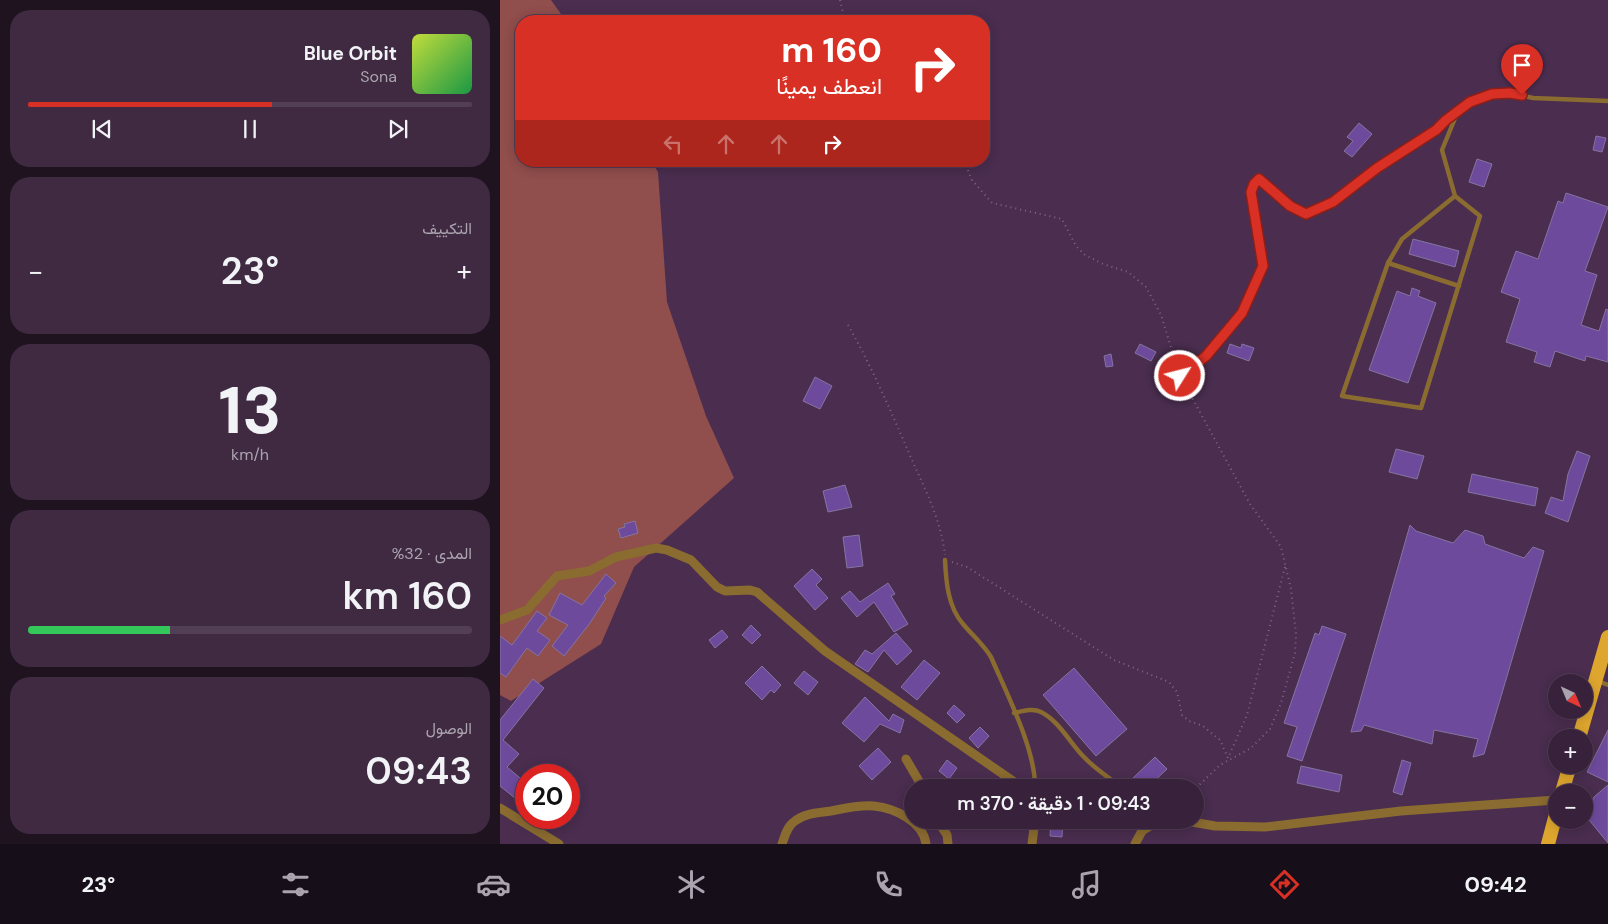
<!DOCTYPE html>
<html lang="ar">
<meta charset="utf-8">
<style>
:root{--surface:#38223b;--page:#3f2a42;--text:#f1f3f6;--muted:#aba4af;--line:#523f55;--accent:#d93025}
body{margin:0;font-family:"DM Sans",Vazirmatn,sans-serif;background:var(--page);color:var(--text);direction:rtl;height:100vh;display:flex;flex-direction:column;font-size:19px;white-space:nowrap}
*{box-sizing:border-box;margin:0}
p{font-size:16px;color:var(--muted)}
.icon{flex:none;width:28px;height:28px;fill:none;stroke:currentColor;stroke-width:2;stroke-linecap:round;stroke-linejoin:round}
.map{position:relative;flex:1;overflow:hidden;direction:ltr}
.details{display:flex;flex-direction:column;gap:10px;padding:10px;background:#1f1320;width:500px}
.details>*{flex:none}
.guide{position:absolute;left:15px;top:15px;width:475px;height:152px;border-radius:20px;box-shadow:0 2px 12px #0003,0 0 0 1px var(--line);direction:rtl;background:#d93025;color:#fff;overflow:hidden}
.needle{width:32px;rotate:136deg}
.tools{position:absolute;left:1048px;top:674px;display:grid;gap:10px}
.tools a{display:grid;place-items:center;width:45px;height:45px;border-radius:50%;background:var(--surface);box-shadow:0 2px 12px #0003,0 0 0 1px var(--line);font-size:25px}
.speed{position:absolute;left:15px;top:764px;display:flex;gap:10px;font-size:25px;font-weight:700;text-align:center}
.speed>*{display:grid;place-content:center;width:65px;height:65px;border-radius:50%;background:var(--surface);box-shadow:0 2px 12px #0003,0 0 0 1px var(--line);line-height:1}
.speed .limit{border:8px solid #d22;background:#fff;color:#111}
.pin{position:absolute;display:grid;place-items:center;width:42px;height:42px;color:#fff;margin:-51px -21px;border-radius:50% 50% 50% 0;rotate:-45deg;box-shadow:0 0 5px #0007}
.pin .icon{rotate:45deg}
.me{position:absolute;width:55px;margin:-28px;rotate:54deg;stroke-linejoin:round;filter:drop-shadow(0 0 4px #0008)}
.turn{display:flex;align-items:center;gap:18px;height:105px;padding:0 25px;font-size:22px}
.turn .icon{width:65px;height:65px;stroke-width:2.5}
.turn b{display:block;font-size:35px;line-height:42px}
.lanes{display:flex;align-items:center;height:48px;padding:0 25px;background:#0003;justify-content:center;gap:25px;direction:ltr}
.lanes .off{opacity:.35}
.big{font-size:38px;font-weight:600;line-height:1.1}
.details .widget{flex:1;display:flex;flex-direction:column;justify-content:center;gap:8px;min-width:0;padding:0 18px;border-radius:20px;background:var(--page)}
.details .dial{align-items:center;gap:0}
.dial b{font-size:65px;line-height:1}
.song{display:flex;align-items:center;gap:15px}
.cover{width:60px;height:60px;border-radius:8px;background:linear-gradient(135deg,hsl(70 70% 55%),hsl(140 70% 35%))}
.played{height:5px;border-radius:2px;background:linear-gradient(90deg,var(--accent) 55%,var(--line) 55%)}
.keys{display:flex;justify-content:space-around;direction:ltr}
.heat{display:flex;justify-content:space-between;align-items:center;font-size:28px;direction:ltr}
.charge{height:8px;border-radius:4px;background:linear-gradient(90deg,#34c759 32%,var(--line) 0)}
.trip{position:absolute;left:404px;top:779px;width:300px;height:50px;border-radius:25px;background:var(--surface);box-shadow:0 2px 12px #0003,0 0 0 1px var(--line);font-weight:600;line-height:50px;text-align:center;direction:rtl}
.menu{display:flex;height:80px;justify-content:space-around;align-items:center;background:#160e18;color:var(--muted)}
.menu .icon{width:35px;height:35px}
.menu .current{color:var(--accent)}
.menu b{font-size:22px;color:var(--text)}
main{display:flex;flex:1;min-height:0}
.map>svg:first-child{display:block}
.green{fill:#904e4c}
.building{fill:#6e4a9d;stroke:#8574a0}
.lines{fill:none;stroke-linecap:round;stroke-linejoin:round}
.path{stroke:#806684;stroke-width:2;stroke-dasharray:1 4;stroke-linecap:butt}
.service{stroke:#8a6b30;stroke-width:4.5}
.minor{stroke:#8a6b30;stroke-width:9}
.trunk{stroke:#dea62e;stroke-width:14}
.route-casing{stroke:#8d1f18;stroke-width:12}
.route{stroke:#d93025;stroke-width:9}
</style>
<main>
<div class="map">
<svg width="1108" height="844" viewBox="0 0 1108 844">
<rect width="100%" height="100%" fill="#4a2d4f"/>
<path class="green" d="M 0,0 L 51,0 L 66,21 L 21,21 L 21,161 L 151,161 L 158,172 L 167,302 L 206,416 L 234,478 L 134,567 L 101,644 L 11,701 L 0,695 Z"/>
<path class="building" d="M 859,123 L 872,134 L 852,157 L 844,151 L 853,141 L 847,137 Z
M 1096,136 L 1106,138 L 1102,152 L 1093,150 Z
M 977,159 L 992,164 L 984,187 L 969,182 Z
M 1066,193 L 1108,207 L 1085,271 L 1097,275 L 1081,325 L 1099,331 L 1106,309 L 1108,310 L 1108,362 L 1086,356 L 1085,361 L 1055,351 L 1050,367 L 1034,362 L 1037,352 L 1006,342 L 1020,299 L 1001,292 L 1016,251 L 1038,259 L 1058,201 L 1063,203 Z
M 913,239 L 959,251 L 955,267 L 909,254 Z
M 912,288 L 920,291 L 918,296 L 936,303 L 908,383 L 869,370 L 897,291 L 910,296 Z
M 640,344 L 656,352 L 651,361 L 635,353 Z
M 730,344 L 741,348 L 742,344 L 754,348 L 749,361 L 727,353 Z
M 611,354 L 613,366 L 606,367 L 604,356 Z
M 315,377 L 332,386 L 320,409 L 303,401 Z
M 896,449 L 924,456 L 917,479 L 889,472 Z
M 1077,451 L 1090,456 L 1068,522 L 1045,513 L 1051,497 L 1063,501 L 1068,474 Z
M 972,474 L 1038,488 L 1035,506 L 968,492 Z
M 345,485 L 352,507 L 328,512 L 323,491 Z
M 135,521 L 138,533 L 121,538 L 118,529 L 125,527 L 124,524 Z
M 910,525 L 916,531 L 953,543 L 965,530 L 983,536 L 985,544 L 1024,558 L 1033,547 L 1044,551 L 984,754 L 973,757 L 978,739 L 934,730 L 932,744 L 864,725 L 861,731 L 851,732 Z
M 359,535 L 363,566 L 347,568 L 343,537 Z
M 312,569 L 322,579 L 316,585 L 328,598 L 315,610 L 294,586 Z
M 106,574 L 116,583 L 104,596 L 106,598 L 90,623 L 64,656 L 52,646 L 68,625 L 49,615 L 60,593 L 82,605 Z
M 388,583 L 395,594 L 391,596 L 408,624 L 394,632 L 374,602 L 357,617 L 341,598 L 350,591 L 360,602 Z
M 37,611 L 47,618 L 37,631 L 50,640 L 38,656 L 27,648 L 6,677 L 0,673 L 0,636 L 12,645 Z
M 251,625 L 261,635 L 252,644 L 242,635 Z
M 822,626 L 846,634 L 802,761 L 787,756 L 797,727 L 784,723 L 815,633 L 819,635 Z
M 222,630 L 228,637 L 215,648 L 209,640 Z
M 396,633 L 412,651 L 397,665 L 384,650 L 368,672 L 355,664 L 365,650 L 372,654 Z
M 424,660 L 440,673 L 417,700 L 401,687 Z
M 262,666 L 281,685 L 274,693 L 271,690 L 262,700 L 245,683 Z
M 574,668 L 627,729 L 596,756 L 543,695 Z
M 304,671 L 318,682 L 308,695 L 294,683 Z
M 33,679 L 44,688 L 3,740 L 19,754 L 7,767 L 26,783 L 26,797 L 21,803 L 0,786 L 0,720 Z
M 365,697 L 389,721 L 393,714 L 404,720 L 400,733 L 380,724 L 364,742 L 342,723 Z
M 454,705 L 465,715 L 457,723 L 447,713 Z
M 480,727 L 489,736 L 478,748 L 469,738 Z
M 1108,730 L 1108,782 L 1087,772 Z
M 378,748 L 391,762 L 372,780 L 359,766 Z
M 655,757 L 667,769 L 647,788 L 638,788 L 631,780 Z
M 447,760 L 457,768 L 449,779 L 439,771 Z
M 902,760 L 911,763 L 902,795 L 893,792 Z
M 801,766 L 842,775 L 839,792 L 797,783 Z
M 1108,785 L 1108,843 L 1085,815 L 1094,797 Z
M 551,820 L 563,820 L 562,837 L 550,836 Z"/>
<g class="lines">
<path class="path" d="M 340,0 L 345,21
M 464,161 L 472,180 L 492,203 L 562,219 L 576,246 L 585,255 L 603,264 L 628,272 L 646,287 L 661,315 L 678,370
M 348,325 C 373,369 392,414 412,460 C 426,491 441,521 445,555
M 683,381 L 750,504 L 781,547 L 791,589 L 796,634 L 795,653 L 781,703 L 770,729 L 751,748 L 720,765 L 695,789
M 452,562 L 467,567 L 614,660 L 669,682 L 677,692 L 682,715 L 689,721 L 703,726 L 720,740 L 728,758 L 747,715 L 786,563"/>
<path class="service" d="M 955,196 L 980,216 L 921,408 L 842,396 L 888,263 L 902,239 L 955,196 L 942,150 L 958,111
M 888,263 L 959,286
M 680,376 L 706,356 L 742,313 L 763,266 L 751,192 L 754,184 L 759,179 L 790,206 L 806,214 L 833,202 L 877,168 L 935,130 L 945,120 L 971,102 L 992,93 L 1010,93 L 1033,98 L 1108,101
M 445,560 C 446,582 448,607 463,624 C 473,636 483,644 491,657 C 506,692 536,750 535,788
M 1097,681 L 1108,685
M 514,713 C 523,711 533,708 541,712 C 559,721 570,743 584,757 C 595,769 609,778 623,788"/>
<path class="minor" d="M 0,620 L 27,610 L 57,576 L 89,571 L 116,557 L 156,548 L 167,550 L 191,560 L 217,587 L 225,591 L 250,590 L 257,592 L 325,651 L 523,788
M 406,759 L 423,788
M 0,808 L 59,844
M 437,820 L 447,835 L 448,844
M 681,820 L 715,826 L 765,827 L 901,811 L 1056,800
M 282,844 C 285,836 287,826 295,821 C 305,813 319,813 331,811 C 346,808 359,805 374,806 C 394,808 423,821 426,844
M 532,844 L 535,820
M 635,844 L 642,831 L 660,820"/>
<path class="trunk" d="M 1079,738 L 1108,637
M 1062,792 L 1070,765
M 1048,844 L 1056,814"/>
</g>
<g class="lines">
<g class="route-casing">
<path id="route" d="M 680,376 L 706,356 L 742,313 L 763,266 L 751,192 L 754,184 L 759,179 L 790,206 L 806,214 L 833,202 L 877,168 L 936,130 L 946,120 L 970,102 L 992,94 L 1010,93 L 1022,95"/>
</g>
<use href="#route" class="route"/>
</g>
</svg>
<div class="tools">
<a><svg class="needle" viewBox="-14 -14 28 28"><path d="M0-13l5 13h-10z" fill="#e53935"/><path d="M0 13l5-13h-10z" fill="#aba4af"/></svg></a>
<a>+</a>
<a>−</a>
</div>
<div class="speed"><div class="limit">20</div></div>
<div class="pin" style="left:1022px;top:95px;background:#d93025"><svg class="icon" aria-label="arrive" viewBox="0 0 24 24"><path d="M6 21V4h12l-3 4 3 4H6"/></svg></div>
<svg class="me" style="left:680px;top:376px" viewBox="-20 -20 40 40"><circle r="17" fill="#d93025" stroke="#fff" stroke-width="3"/><path d="M0-11L8 9 0 5-8 9z" fill="#fff"/></svg>
<div class="trip">09:43 · 1 دقيقة · 370 m</div>
<div class="guide">
<div class="turn"><svg class="icon" aria-label="right" viewBox="0 0 24 24"><path d="M7 20v-9h11M14 6l5 5-5 5"/></svg><div><b>160 m</b>انعطف يمينًا</div></div>
<div class="lanes"><svg class="icon off" aria-label="left" viewBox="0 0 24 24"><path d="M17 20v-9H6M10 6l-5 5 5 5"/></svg><svg class="icon off" aria-label="ahead" viewBox="0 0 24 24"><path d="M12 20V5M6 11l6-6 6 6"/></svg><svg class="icon off" aria-label="ahead" viewBox="0 0 24 24"><path d="M12 20V5M6 11l6-6 6 6"/></svg><svg class="icon" aria-label="right" viewBox="0 0 24 24"><path d="M7 20v-9h11M14 6l5 5-5 5"/></svg></div>
</div>
</div>
<section class="details">
<div class="widget">
<div class="song"><i class="cover"></i><div><b>Blue Orbit</b><p>Sona</p></div></div>
<div class="played"></div>
<div class="keys"><svg class="icon" aria-label="previous" viewBox="0 0 24 24"><path d="M18 5L8 12l10 7zM5 5v14"/></svg><svg class="icon" aria-label="pause" viewBox="0 0 24 24"><path d="M8 5v14M16 5v14"/></svg><svg class="icon" aria-label="next" viewBox="0 0 24 24"><path d="M6 5l10 7-10 7zM19 5v14"/></svg></div>
</div>
<div class="widget"><p>التكييف</p>
<div class="heat"><a>−</a><b class="big">23°</b><a>+</a></div>
</div>
<div class="widget dial"><b>13</b><p>km/h</p></div>
<div class="widget"><p>المدى · 32%</p><b class="big">160 km</b><div class="charge"></div></div>
<div class="widget"><p>الوصول</p><b class="big">09:43</b></div>
</section>
</main>
<nav class="menu">
<b>09:42</b>
<svg class="icon current" aria-label="directions" viewBox="0 0 24 24"><path d="M12 3l9 9-9 9-9-9zM9 14v-3h6M13 9l2 2-2 2"/></svg>
<svg class="icon" aria-label="music" viewBox="0 0 24 24"><path d="M9 18V5l10-2v13"/><circle cx="6" cy="18" r="3"/><circle cx="16" cy="16" r="3"/></svg>
<svg class="icon" aria-label="phone" viewBox="0 0 24 24"><path d="M5 4h4l2 5-3 2q2 4 5 5l2-3 5 2v4C11 20 4 13 5 4z"/></svg>
<svg class="icon" aria-label="climate" viewBox="0 0 24 24"><path d="M12 3v18M4 7l16 10M4 17L20 7"/></svg>
<svg class="icon" aria-label="car" viewBox="0 0 24 24"><path d="M5 17H2v-5l4-1 3-4h7l3 4 3 1v5h-3M9 17h6M6 11h13"/><circle cx="7" cy="17" r="2"/><circle cx="17" cy="17" r="2"/></svg>
<svg class="icon" aria-label="filters" viewBox="0 0 24 24"><path d="M4 7h16M4 17h16"/><circle cx="9" cy="7" r="2"/><circle cx="15" cy="17" r="2"/></svg>
<b>23°</b>
</nav>
